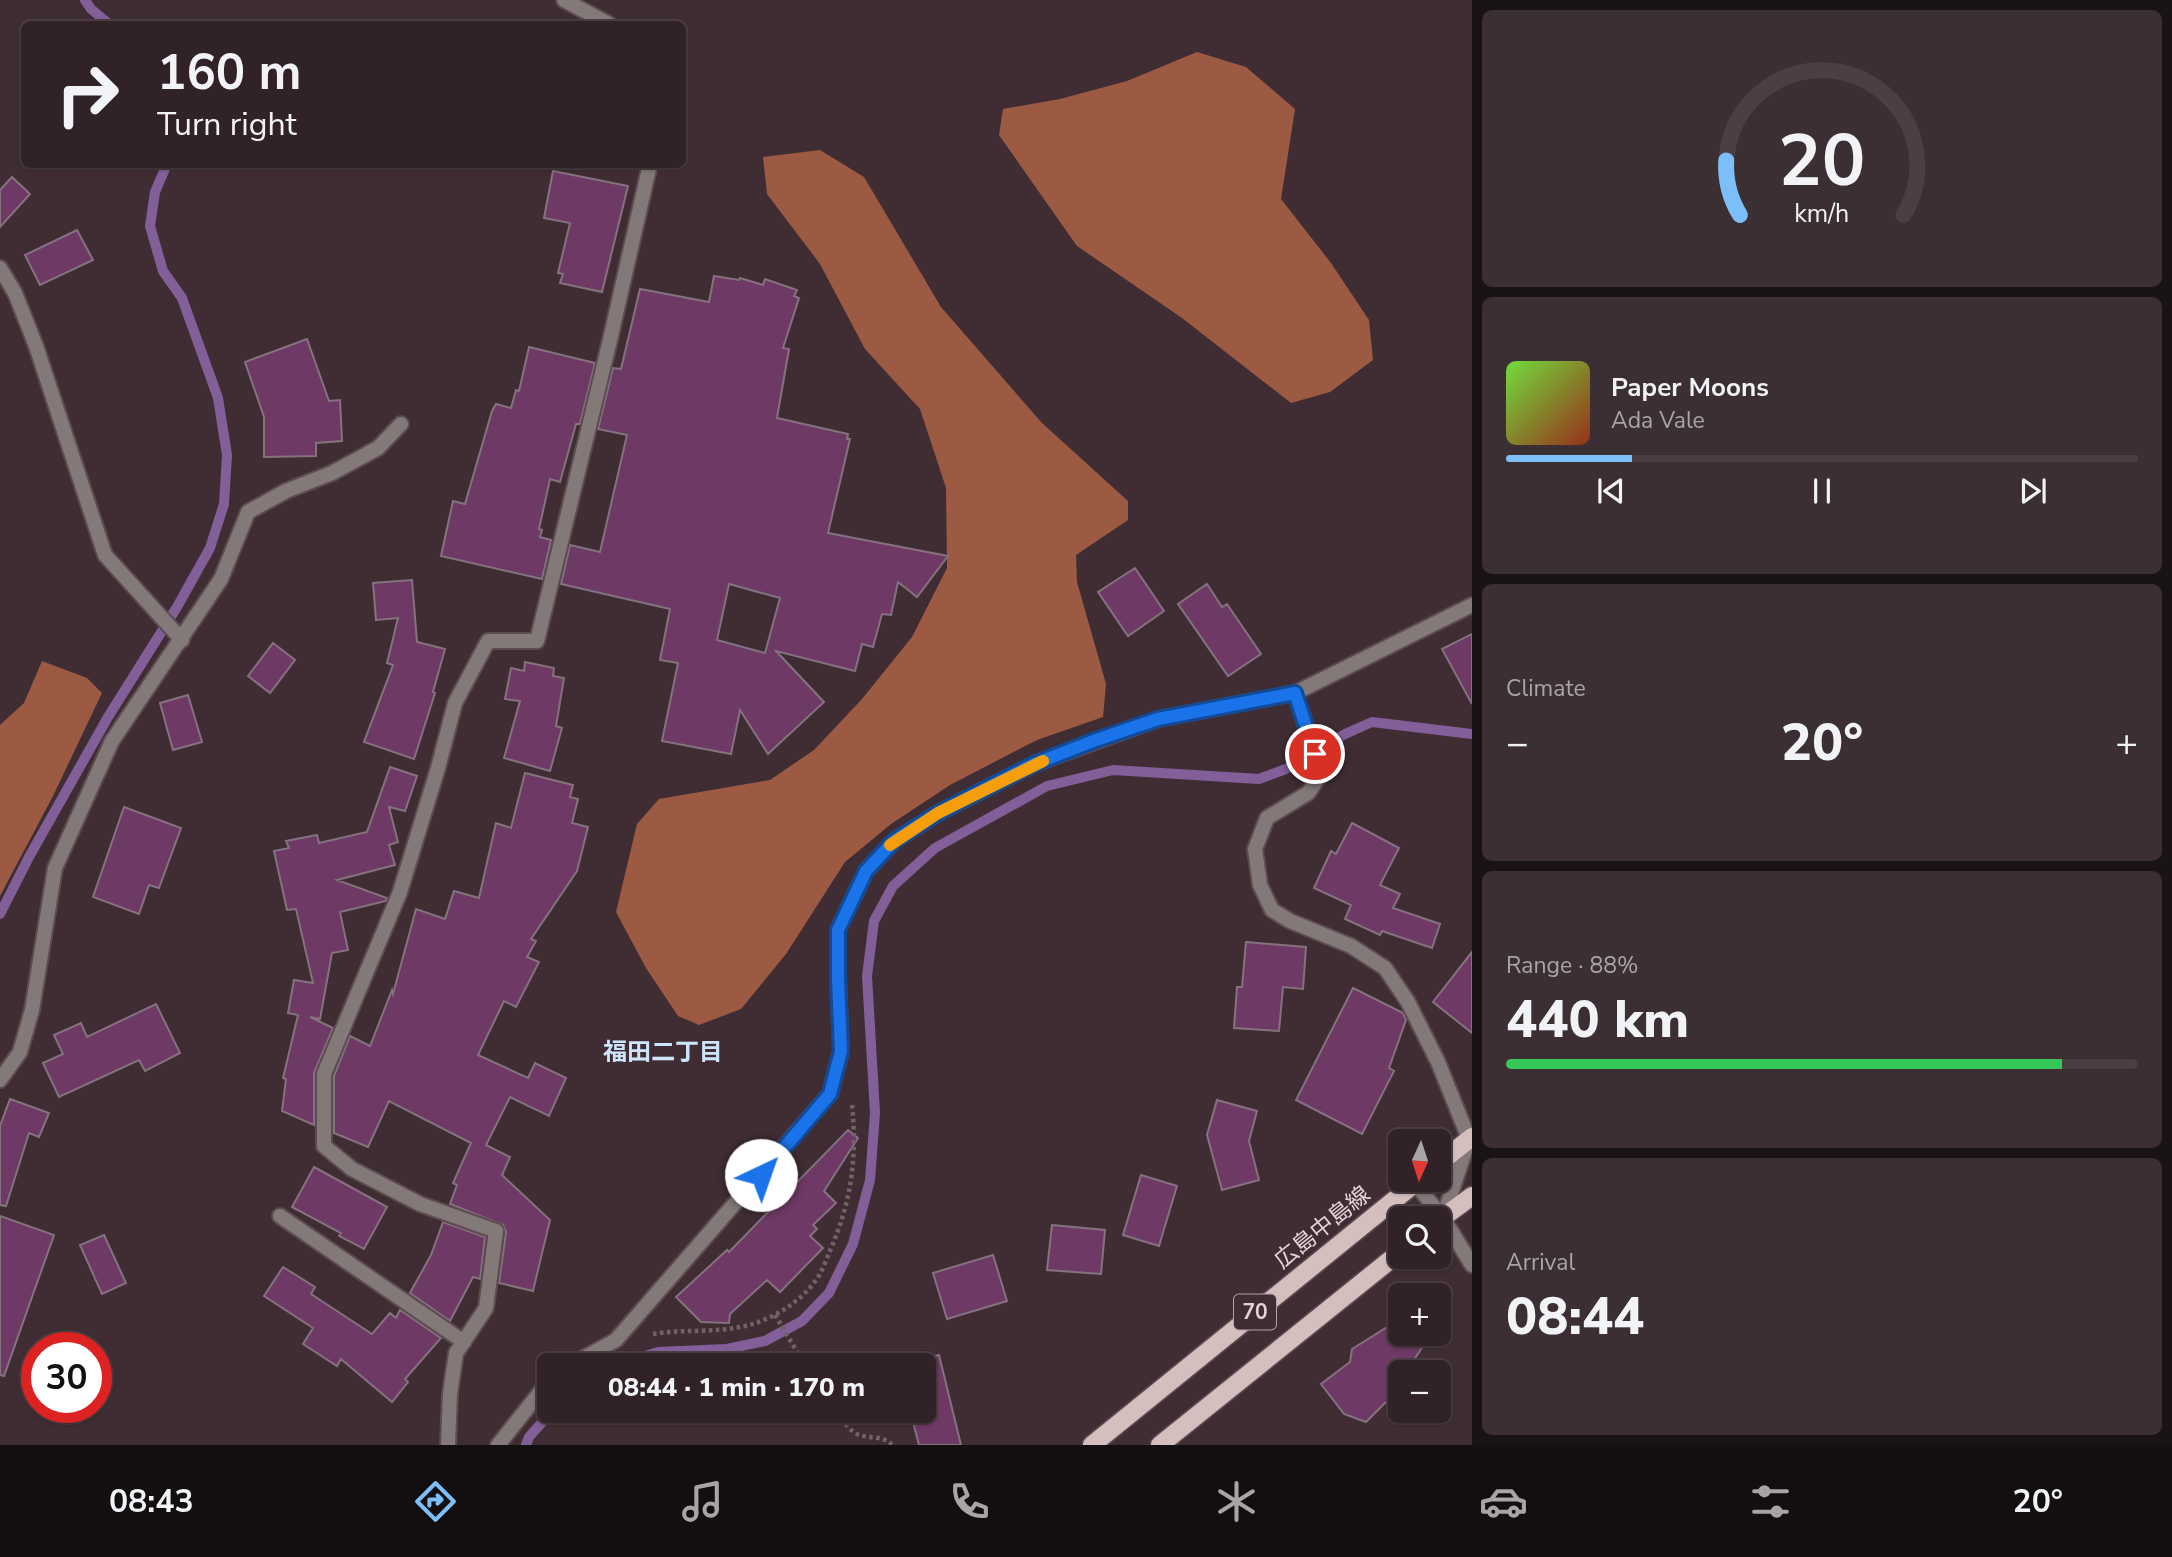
<!DOCTYPE html>
<meta charset="utf-8">
<style>
:root{--surface:#302227;--page:#3c2f33;--text:#f1f3f6;--muted:#a8a4a7;--line:#4b3f44;--accent:#7bbef8}
body{margin:0;font-family:"Nunito Sans","Noto Sans JP",sans-serif;background:var(--page);color:var(--text);height:100vh;display:flex;flex-direction:column;font-size:26px;white-space:nowrap}
*{box-sizing:border-box;margin:0}
p{font-size:23px;color:var(--muted)}
.icon{flex:none;width:38px;height:38px;fill:none;stroke:currentColor;stroke-width:2;stroke-linecap:round;stroke-linejoin:round}
.map{position:relative;flex:1;overflow:hidden}
.panel{display:flex;flex-direction:column;gap:10px;padding:10px;background:#1a1315;width:700px}
.panel>*{flex:none}
.guide{position:absolute;left:21px;top:21px;width:665px;height:147px;border-radius:10px;box-shadow:0 2px 5px #0004,0 0 0 2px var(--line);background:#302227;color:var(--text);overflow:hidden}
.needle{width:46px;rotate:183deg}
.controls{position:absolute;left:1388px;top:1129px;display:grid;gap:14px}
.controls a{display:grid;place-items:center;width:63px;height:63px;border-radius:10px;background:var(--surface);box-shadow:0 2px 5px #0004,0 0 0 2px var(--line);font-size:35px}
.speed{position:absolute;left:21px;top:1332px;display:flex;gap:14px;font-size:35px;font-weight:700;text-align:center}
.speed>*{display:grid;place-content:center;width:91px;height:91px;border-radius:50%;background:var(--surface);box-shadow:0 2px 5px #0004,0 0 0 2px var(--line);line-height:1}
.speed .limit{border:10px solid #d22;background:#fff;color:#111}
.pin{position:absolute;display:grid;place-items:center;width:60px;height:60px;color:#fff;margin:-30px;border:4px solid #fff;border-radius:50%;box-shadow:0 2px 7px #0007}
.me{position:absolute;width:77px;margin:-38px;rotate:42deg;stroke-linejoin:round;filter:drop-shadow(0 0 5px #0008)}
.turn{display:flex;align-items:center;gap:24px;height:147px;padding:0 21px;font-size:32px}
.turn .icon{width:91px;height:91px;stroke-width:2.5}
.turn b{display:block;font-size:49px;line-height:60px}
.big{font-size:52px;font-weight:800;line-height:1.1}
.panel .card{flex:1;display:flex;flex-direction:column;justify-content:center;gap:10px;min-width:0;padding:0 24px;border-radius:10px;background:var(--page)}
.panel .dial{align-items:center;gap:0}
.dial svg{height:182px;overflow:visible;fill:none;stroke:var(--line);stroke-width:7;stroke-linecap:round;text-anchor:middle}
.dial text{fill:var(--text);stroke:none}
.song{display:flex;align-items:center;gap:21px}
.cover{width:84px;height:84px;border-radius:10px;background:linear-gradient(135deg,hsl(100 70% 55%),hsl(10 70% 35%))}
.played{height:7px;border-radius:4px;background:linear-gradient(90deg,var(--accent) 20%,var(--line) 20%)}
.keys{display:flex;justify-content:space-around;direction:ltr}
.heat{display:flex;justify-content:space-between;align-items:center;font-size:38px;direction:ltr}
.charge{height:10px;border-radius:5px;background:linear-gradient(90deg,#34c759 88%,var(--line) 0)}
.trip{position:absolute;left:537px;top:1353px;width:399px;height:70px;border-radius:10px;background:var(--surface);box-shadow:0 2px 5px #0004,0 0 0 2px var(--line);font-weight:800;line-height:70px;text-align:center}
.menu{display:flex;height:112px;justify-content:space-around;align-items:center;background:#130e10;color:var(--muted)}
.menu .icon{width:49px;height:49px}
.menu .current{color:var(--accent)}
.menu b{font-size:32px;color:var(--text)}
main{display:flex;flex:1;min-height:0}
.map>svg:first-child{display:block}
.forest{fill:#9d5a42}
.lines{fill:none;stroke-linecap:round;stroke-linejoin:round}
.stream{stroke:#835f99;stroke-width:10}
.building{fill:#6e3965;stroke:#84727f;stroke-width:2;fill-rule:evenodd}
.street-casing{stroke:#5d4b52;stroke-width:18}
.primary-casing{stroke:#5d4b52;stroke-width:21}
.path{stroke:#726167;stroke-width:4.5;stroke-dasharray:3.5 3.5;stroke-linecap:butt}
.street{stroke:#847979;stroke-width:14}
.primary{stroke:#d5bfbe;stroke-width:18}
.route-casing{stroke:#114b97;stroke-width:18}
.route{stroke:#1a73e8;stroke-width:12}
.slow{stroke:#f59e0b;stroke-width:12}
.labels{text-anchor:middle;stroke-width:7;stroke-linejoin:round;paint-order:stroke}
.shield{fill:#402d34;stroke:#b1a2a7;stroke-width:2}
.shield-label{font-size:21px;font-weight:bold;fill:#e1d4d8}
.street-label{font-size:23px;fill:#e1d4d8;stroke:#402d34}
.neighbourhood-label{font-size:24px;font-weight:bold;fill:#cce5fb;stroke:#402d34}
</style>
<main>
<div class="map">
<svg width="1472" height="1445" viewBox="0 0 1472 1445">
<rect width="100%" height="100%" fill="#402d34"/>
<path class="forest" d="M 1197,52 L 1246,67 L 1295,109 L 1281,199 L 1331,263 L 1369,320 L 1373,360 L 1330,392 L 1291,403 L 1182,318 L 1077,246 L 999,135 L 1003,109 L 1060,99 L 1127,81 Z
M 820,150 L 864,177 L 941,307 L 1042,423 L 1128,501 L 1128,520 L 1076,555 L 1077,582 L 1106,684 L 1103,717 L 1037,740 L 950,785 L 891,824 L 845,862 L 786,954 L 741,1009 L 699,1025 L 678,1016 L 646,968 L 616,912 L 637,824 L 659,799 L 770,780 L 814,750 L 862,699 L 912,637 L 947,568 L 946,488 L 920,409 L 865,349 L 820,264 L 767,194 L 763,157 Z
M 42,661 L 87,678 L 102,693 L 53,796 L 0,896 L 0,725 L 24,703 Z"/>
<g class="lines">
<path class="stream" d="M 85,0 L 91,9 L 109,24
M 0,914 L 29,857 L 108,717 L 177,607 L 210,548 L 224,504 L 227,455 L 218,398 L 182,298 L 163,271 L 150,226 L 155,192 L 167,164
M 615,1365 L 658,1352 L 727,1349 L 765,1341 L 802,1321 L 829,1293 L 853,1244 L 870,1180 L 875,1113 L 867,976 L 874,921 L 893,886 L 935,848 L 1047,786 L 1113,770 L 1259,779 L 1286,769 L 1345,734 L 1372,722 L 1472,734
M 526,1445 L 529,1437 L 553,1410"/>
</g>
<path class="building" d="M 553,171 L 628,186 L 602,292 L 560,283 L 563,274 L 558,273 L 570,223 L 544,218 Z
M 12,177 L 30,194 L 0,227 L 0,190 Z
M 77,230 L 93,260 L 40,285 L 25,255 Z
M 714,276 L 739,280 L 740,278 L 763,285 L 765,279 L 797,290 L 794,296 L 799,298 L 783,348 L 789,349 L 777,418 L 848,434 L 847,439 L 850,439 L 828,533 L 948,556 L 917,597 L 898,582 L 891,615 L 882,614 L 873,647 L 862,644 L 855,671 L 776,651 L 824,702 L 768,754 L 740,710 L 731,754 L 662,741 L 678,663 L 660,660 L 670,609 L 561,584 L 570,545 L 600,552 L 627,435 L 598,429 L 613,368 L 621,369 L 640,289 L 709,302 ZM 729,584 L 780,598 L 765,653 L 717,640 Z
M 307,339 L 329,401 L 340,400 L 342,441 L 316,443 L 316,456 L 264,457 L 264,417 L 245,362 Z
M 529,347 L 595,363 L 580,424 L 576,424 L 560,482 L 550,479 L 539,529 L 542,530 L 540,537 L 551,540 L 542,579 L 441,556 L 453,501 L 465,504 L 492,411 L 496,404 L 511,408 L 516,390 L 519,391 Z
M 1135,568 L 1164,611 L 1128,636 L 1098,592 Z
M 412,580 L 417,642 L 445,649 L 433,692 L 435,693 L 414,759 L 364,742 L 393,665 L 387,663 L 398,618 L 376,620 L 373,583 Z
M 1207,584 L 1222,607 L 1227,604 L 1261,654 L 1228,676 L 1178,604 Z
M 1472,634 L 1472,704 L 1442,649 Z
M 273,643 L 295,660 L 270,693 L 248,676 Z
M 525,662 L 554,668 L 553,676 L 564,678 L 556,726 L 562,728 L 550,771 L 504,758 L 520,701 L 505,699 L 511,668 L 524,671 Z
M 188,695 L 202,742 L 173,750 L 160,703 Z
M 390,767 L 417,776 L 405,811 L 389,807 L 398,842 L 389,845 L 395,865 L 337,880 L 387,898 L 386,901 L 340,912 L 348,950 L 332,953 L 320,1019 L 310,1017 L 333,1028 L 314,1073 L 314,1125 L 282,1111 L 286,1079 L 283,1078 L 298,1015 L 288,1013 L 294,980 L 313,983 L 296,909 L 287,910 L 274,851 L 289,848 L 286,841 L 317,835 L 319,843 L 367,832 Z
M 525,773 L 573,785 L 570,797 L 578,799 L 572,823 L 588,827 L 577,871 L 531,939 L 536,941 L 527,957 L 539,962 L 516,1007 L 504,1001 L 478,1055 L 528,1078 L 535,1063 L 566,1078 L 549,1116 L 510,1097 L 486,1145 L 510,1157 L 502,1175 L 550,1220 L 533,1291 L 499,1283 L 506,1232 L 503,1225 L 450,1204 L 457,1185 L 453,1183 L 471,1143 L 389,1101 L 368,1147 L 334,1133 L 334,1076 L 350,1036 L 370,1046 L 392,990 L 393,994 L 416,909 L 445,919 L 454,891 L 479,898 L 496,823 L 511,828 Z
M 124,807 L 181,828 L 159,888 L 149,885 L 139,914 L 93,897 Z
M 1352,823 L 1399,848 L 1380,885 L 1400,894 L 1393,908 L 1440,924 L 1432,948 L 1382,931 L 1380,935 L 1345,919 L 1351,905 L 1314,888 L 1331,851 L 1336,854 Z
M 1246,942 L 1306,947 L 1303,989 L 1283,987 L 1279,1031 L 1234,1028 L 1237,987 L 1242,987 Z
M 1472,952 L 1472,1033 L 1433,1002 Z
M 1353,988 L 1403,1013 L 1406,1020 L 1389,1068 L 1394,1071 L 1362,1134 L 1296,1100 Z
M 156,1004 L 180,1053 L 145,1071 L 139,1060 L 59,1097 L 43,1063 L 63,1054 L 54,1035 L 81,1023 L 87,1037 Z
M 10,1099 L 49,1113 L 39,1137 L 29,1133 L 6,1206 L 0,1205 L 0,1126 Z
M 1217,1100 L 1257,1111 L 1249,1141 L 1259,1180 L 1222,1190 L 1207,1135 Z
M 848,1130 L 858,1138 L 824,1191 L 836,1203 L 813,1225 L 817,1229 L 810,1236 L 823,1248 L 780,1292 L 767,1280 L 730,1314 L 729,1323 L 701,1322 L 676,1297 L 727,1250 L 729,1252 Z
M 314,1167 L 387,1207 L 364,1249 L 339,1236 L 341,1233 L 292,1207 Z
M 1141,1175 L 1177,1186 L 1159,1246 L 1123,1235 Z
M 0,1216 L 54,1235 L 4,1376 L 0,1375 Z
M 443,1222 L 485,1237 L 480,1279 L 473,1277 L 450,1321 L 410,1293 L 431,1255 Z
M 1052,1225 L 1105,1230 L 1101,1274 L 1047,1270 Z
M 104,1235 L 126,1283 L 102,1294 L 80,1245 Z
M 993,1255 L 1007,1301 L 947,1319 L 933,1273 Z
M 283,1267 L 315,1287 L 311,1294 L 372,1334 L 390,1313 L 396,1318 L 400,1310 L 441,1338 L 405,1379 L 408,1382 L 392,1402 L 341,1359 L 337,1366 L 303,1344 L 313,1328 L 264,1296 Z
M 1400,1319 L 1400,1334 L 1431,1334 L 1406,1372 L 1400,1372 L 1400,1382 L 1390,1398 L 1366,1422 L 1344,1414 L 1321,1384 L 1350,1362 L 1352,1349 Z
M 939,1355 L 961,1445 L 919,1445 L 910,1410 L 924,1410 L 924,1365 L 899,1364 Z"/>
<g class="lines">
<g class="street-casing">
<path id="street" d="M 564,0 L 609,24
M 0,268 L 15,293 L 36,346 L 105,555 L 182,640
M 1295,693 L 1315,754 L 1319,777 L 1308,793 L 1267,818 L 1255,849 L 1260,885 L 1272,910 L 1290,921 L 1351,946 L 1385,968 L 1408,1002 L 1438,1062 L 1469,1139 L 1443,1218 L 1472,1265
M 0,1080 L 20,1052 L 32,1010 L 55,868 L 112,741 L 221,579 L 248,512 L 286,491 L 332,473 L 378,448 L 401,424
M 1415,1183 L 1443,1218
M 280,1216 L 464,1342
M 571,1365 L 616,1340 L 830,1094 L 841,1051 L 838,978 L 838,930 L 866,871 L 894,841 L 938,813 L 1034,764 L 1158,719 L 1295,693 L 1472,605
M 448,1445 L 450,1394 L 456,1353 L 486,1308 L 496,1231 L 420,1204 L 352,1169 L 324,1146 L 324,1074 L 400,892 L 438,768 L 455,703 L 488,641 L 537,641 L 610,340 L 650,164
M 498,1445 L 541,1391 L 550,1383"/>
</g>
<g class="primary-casing">
<path id="primary" d="M 1438,1164 L 1472,1137
M 1438,1221 L 1472,1196
M 1092,1445 L 1419,1180
M 1160,1445 L 1400,1252"/>
</g>
<path class="path" d="M 775,1315 L 802,1360 L 802,1365
M 653,1334 C 682,1329 711,1333 740,1327 C 768,1322 799,1304 816,1280 C 822,1272 826,1260 830,1251 C 852,1199 857,1159 852,1103
M 830,1410 C 841,1415 845,1426 855,1433 C 866,1440 883,1434 892,1445"/>
<use href="#street" class="street"/>
<use href="#primary" class="primary"/>
</g>
<g class="lines">
<g class="route-casing">
<path id="route" d="M 761,1175 L 830,1094 L 841,1051 L 838,978 L 838,930 L 866,871 L 894,841 L 938,813 L 1034,764 L 1096,740 L 1158,719 L 1295,693 L 1315,754"/>
</g>
<use href="#route" class="route"/>
<path class="slow" d="M 890,845 L 938,813 L 1043,761"/>
</g>
<g class="labels">
<rect class="shield" x="1234" y="1294.5" width="42" height="35" rx="5"/>
<g class="shield-label">
<text x="1255" y="1319">70</text>
</g>
<g class="street-label">
<text transform="translate(1322 1227) rotate(-39)" y="8">広島中島線</text>
</g>
<g class="neighbourhood-label">
<text x="663" y="1060">福田二丁目</text>
</g>
</g>
</svg>
<div class="controls">
<a><svg class="needle" viewBox="-14 -14 28 28"><path d="M0-13l5 13h-10z" fill="#e53935"/><path d="M0 13l5-13h-10z" fill="#a8a4a7"/></svg></a>
<a><svg class="icon" aria-label="search" viewBox="0 0 24 24"><circle cx="10" cy="10" r="6"/><path d="M15 15l6 6"/></svg></a>
<a>+</a>
<a>−</a>
</div>
<div class="speed"><div class="limit">30</div></div>
<div class="pin" style="left:1315px;top:754px;background:#d93025"><svg class="icon" aria-label="arrive" viewBox="0 0 24 24"><path d="M6 21V4h12l-3 4 3 4H6"/></svg></div>
<svg class="me" style="left:761px;top:1175px" viewBox="-20 -20 40 40"><circle r="19" fill="#fff"/><path d="M0-13L10 11 0 6-10 11z" fill="#1a73e8"/></svg>
<div class="trip">08:44 · 1 min · 170 m</div>
<div class="guide">
<div class="turn"><svg class="icon" aria-label="right" viewBox="0 0 24 24"><path d="M7 20v-9h11M14 6l5 5-5 5"/></svg><div><b>160 m</b>Turn right</div></div>
</div>
</div>
<section class="panel">
<div class="card dial"><svg viewBox="0 0 100 80">
<path d="M14 69A42 42 0 1 1 86 69"/>
<path d="M14 69A42 42 0 0 1 8 45" stroke="#7bbef8"/>
<text x="50" y="56" font-size="32" font-weight="700">20</text>
<text x="50" y="72" font-size="11">km/h</text>
</svg></div>
<div class="card">
<div class="song"><i class="cover"></i><div><b>Paper Moons</b><p>Ada Vale</p></div></div>
<div class="played"></div>
<div class="keys"><svg class="icon" aria-label="previous" viewBox="0 0 24 24"><path d="M18 5L8 12l10 7zM5 5v14"/></svg><svg class="icon" aria-label="pause" viewBox="0 0 24 24"><path d="M8 5v14M16 5v14"/></svg><svg class="icon" aria-label="next" viewBox="0 0 24 24"><path d="M6 5l10 7-10 7zM19 5v14"/></svg></div>
</div>
<div class="card"><p>Climate</p>
<div class="heat"><a>−</a><b class="big">20°</b><a>+</a></div>
</div>
<div class="card"><p>Range · 88%</p><b class="big">440 km</b><div class="charge"></div></div>
<div class="card"><p>Arrival</p><b class="big">08:44</b></div>
</section>
</main>
<nav class="menu">
<b>08:43</b>
<svg class="icon current" aria-label="directions" viewBox="0 0 24 24"><path d="M12 3l9 9-9 9-9-9zM9 14v-3h6M13 9l2 2-2 2"/></svg>
<svg class="icon" aria-label="music" viewBox="0 0 24 24"><path d="M9 18V5l10-2v13"/><circle cx="6" cy="18" r="3"/><circle cx="16" cy="16" r="3"/></svg>
<svg class="icon" aria-label="phone" viewBox="0 0 24 24"><path d="M5 4h4l2 5-3 2q2 4 5 5l2-3 5 2v4C11 20 4 13 5 4z"/></svg>
<svg class="icon" aria-label="climate" viewBox="0 0 24 24"><path d="M12 3v18M4 7l16 10M4 17L20 7"/></svg>
<svg class="icon" aria-label="car" viewBox="0 0 24 24"><path d="M5 17H2v-5l4-1 3-4h7l3 4 3 1v5h-3M9 17h6M6 11h13"/><circle cx="7" cy="17" r="2"/><circle cx="17" cy="17" r="2"/></svg>
<svg class="icon" aria-label="filters" viewBox="0 0 24 24"><path d="M4 7h16M4 17h16"/><circle cx="9" cy="7" r="2"/><circle cx="15" cy="17" r="2"/></svg>
<b>20°</b>
</nav>
